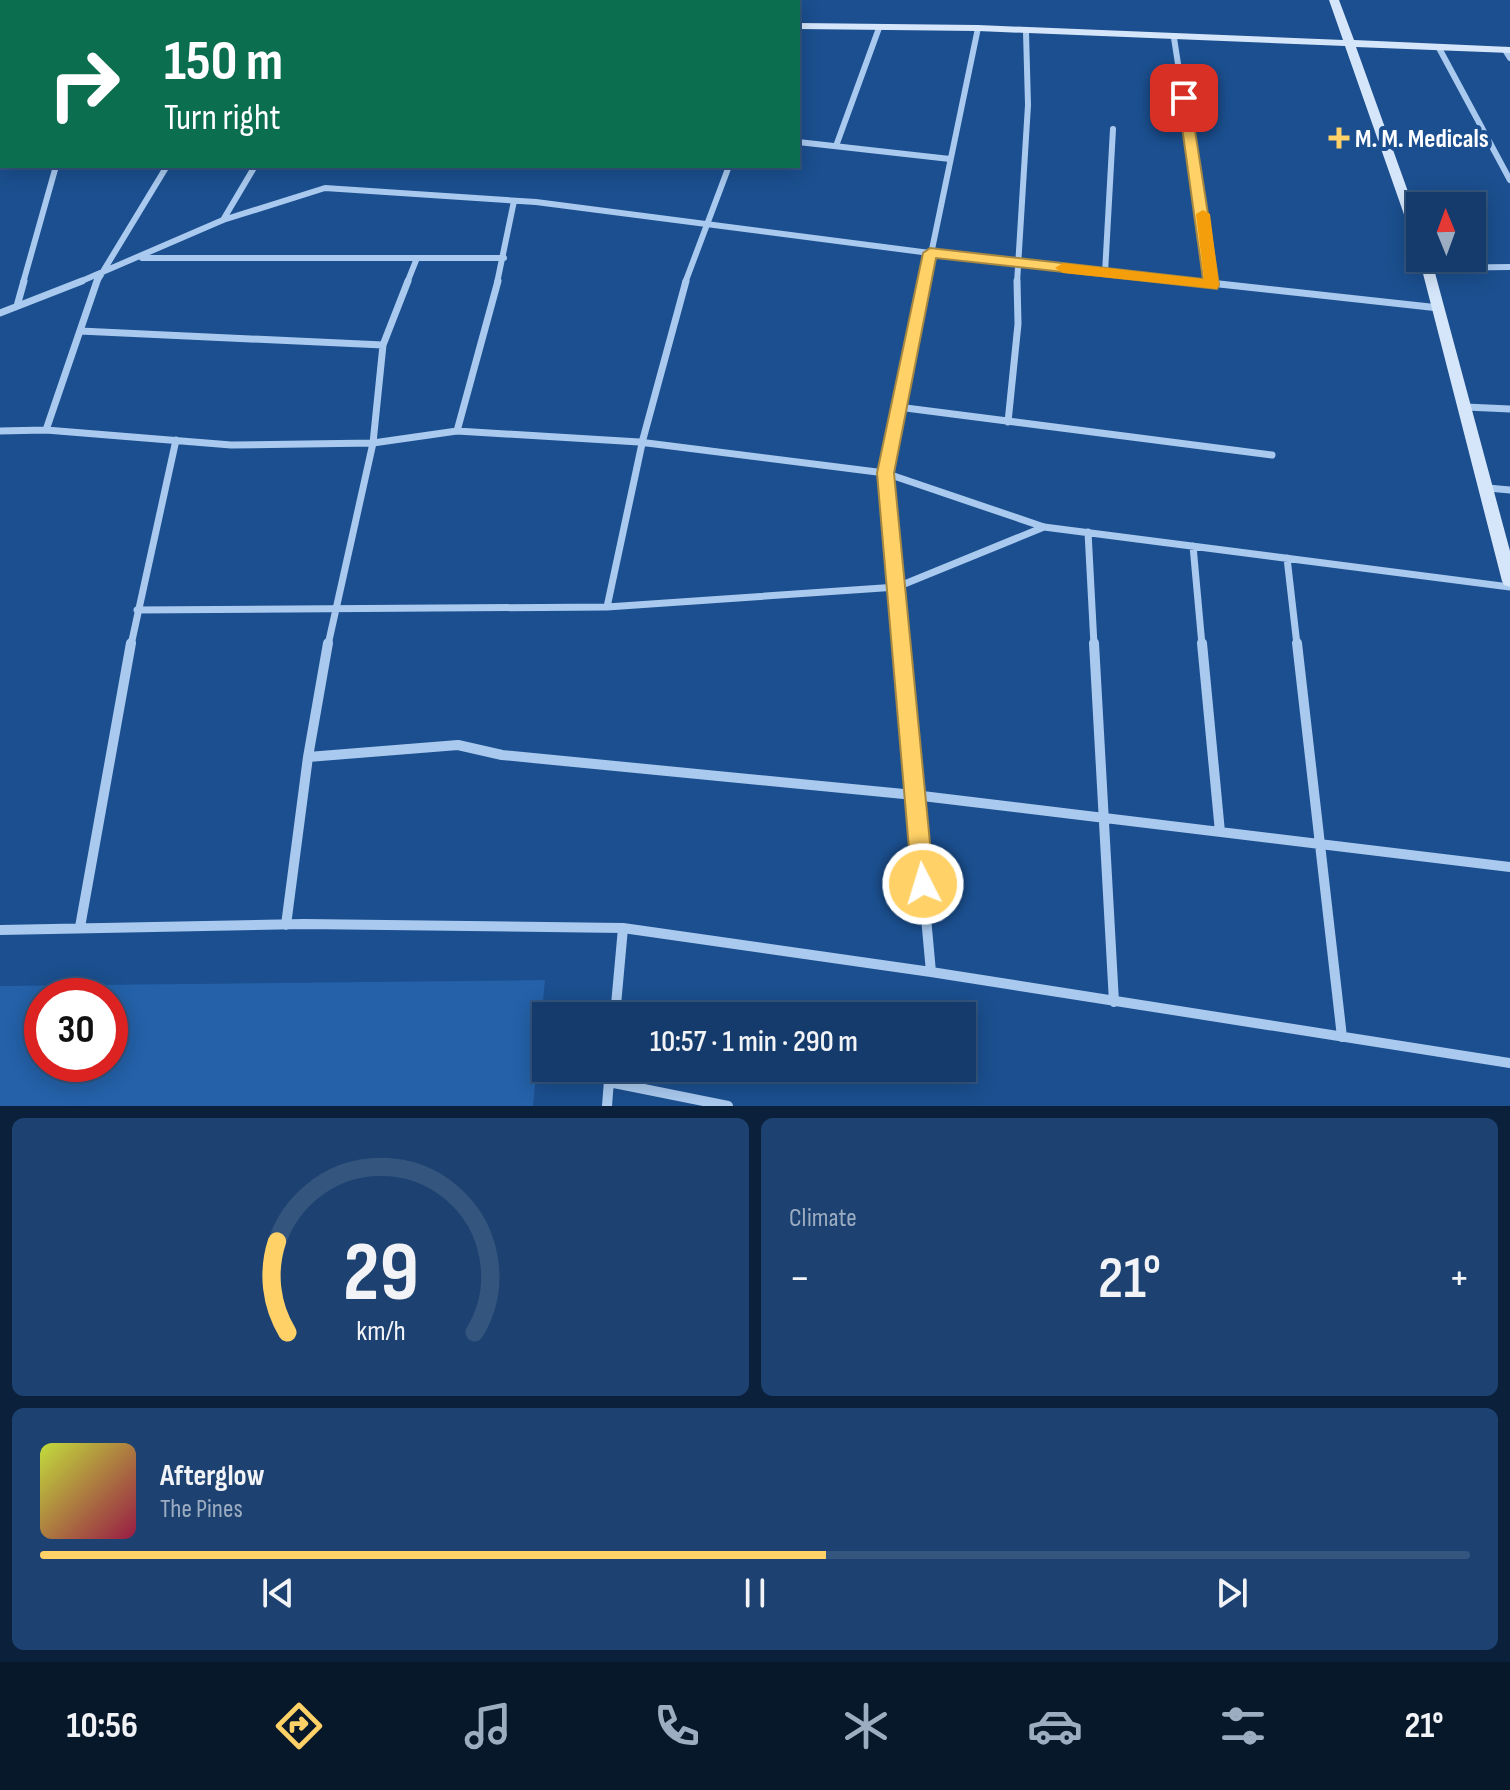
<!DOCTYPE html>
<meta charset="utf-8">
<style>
:root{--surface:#143b6b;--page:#1d4271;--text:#f1f3f6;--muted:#9dadc1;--line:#33557e;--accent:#ffd166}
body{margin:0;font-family:"Sofia Sans Condensed",sans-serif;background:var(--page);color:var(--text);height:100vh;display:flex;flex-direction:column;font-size:30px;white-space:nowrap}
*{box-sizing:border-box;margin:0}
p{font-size:26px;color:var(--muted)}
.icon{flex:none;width:44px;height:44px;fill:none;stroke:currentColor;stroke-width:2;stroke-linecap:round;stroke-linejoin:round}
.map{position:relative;height:1106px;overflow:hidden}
.details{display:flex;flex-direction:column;gap:12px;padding:12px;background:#0b203b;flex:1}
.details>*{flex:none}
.banner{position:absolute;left:0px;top:0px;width:800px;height:168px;box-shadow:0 4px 20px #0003,0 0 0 2px var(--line);background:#0b6e4f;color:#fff;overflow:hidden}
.needle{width:52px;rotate:359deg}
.tools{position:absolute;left:1406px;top:192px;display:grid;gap:16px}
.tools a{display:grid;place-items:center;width:80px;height:80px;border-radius:0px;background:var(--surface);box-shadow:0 4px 20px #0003,0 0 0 2px var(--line);font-size:40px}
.speed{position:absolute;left:24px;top:978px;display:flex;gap:16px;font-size:40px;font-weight:700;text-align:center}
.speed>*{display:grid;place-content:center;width:104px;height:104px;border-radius:50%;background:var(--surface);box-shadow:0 4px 20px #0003,0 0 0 2px var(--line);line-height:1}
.speed .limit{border:12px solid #d22;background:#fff;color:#111}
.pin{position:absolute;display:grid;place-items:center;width:68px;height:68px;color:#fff;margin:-34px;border-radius:16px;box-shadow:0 4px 12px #0006}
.me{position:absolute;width:88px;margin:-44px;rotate:355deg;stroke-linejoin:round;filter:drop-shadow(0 0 6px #0008)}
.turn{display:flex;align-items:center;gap:28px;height:168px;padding:0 32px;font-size:36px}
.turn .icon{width:104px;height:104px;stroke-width:2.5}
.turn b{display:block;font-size:56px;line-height:68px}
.big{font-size:60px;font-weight:600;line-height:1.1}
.details .card{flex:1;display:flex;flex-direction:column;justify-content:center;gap:12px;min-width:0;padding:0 28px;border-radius:12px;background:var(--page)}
.details .dial{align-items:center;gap:0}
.dial svg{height:208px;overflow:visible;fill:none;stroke:var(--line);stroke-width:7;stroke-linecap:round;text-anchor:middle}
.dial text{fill:var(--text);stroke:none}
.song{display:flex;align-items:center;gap:24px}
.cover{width:96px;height:96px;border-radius:12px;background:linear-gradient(135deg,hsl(70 70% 55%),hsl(340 70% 35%))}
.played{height:8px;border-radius:4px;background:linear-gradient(90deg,var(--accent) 55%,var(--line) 55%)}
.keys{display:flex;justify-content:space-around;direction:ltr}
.heat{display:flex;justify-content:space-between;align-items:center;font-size:44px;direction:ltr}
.details .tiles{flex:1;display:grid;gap:12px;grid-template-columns:1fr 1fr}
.card:last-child{grid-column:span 2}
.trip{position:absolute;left:532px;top:1002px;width:444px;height:80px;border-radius:0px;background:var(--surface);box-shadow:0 4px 20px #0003,0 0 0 2px var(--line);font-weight:600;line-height:80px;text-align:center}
.menu{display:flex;height:128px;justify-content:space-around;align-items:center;background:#08182b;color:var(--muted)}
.menu .icon{width:56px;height:56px}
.menu .on{color:var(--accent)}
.menu b{font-size:36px;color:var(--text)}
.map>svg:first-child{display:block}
.green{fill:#2461a8;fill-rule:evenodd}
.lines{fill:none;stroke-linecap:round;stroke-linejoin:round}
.street-far2{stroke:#a9c9ee;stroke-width:6}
.street-far1{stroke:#a9c9ee;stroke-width:7}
.street{stroke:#a9c9ee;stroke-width:10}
.secondary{fill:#d6e6fa;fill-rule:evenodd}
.route{fill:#ffd166;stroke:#a68842;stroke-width:2}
.slow{fill:#f59e0b}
.poi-dot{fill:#ffd166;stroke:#1b4f8f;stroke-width:3}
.labels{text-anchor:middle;stroke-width:8;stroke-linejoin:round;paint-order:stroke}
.far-poi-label{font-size:26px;font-weight:bold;fill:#fff;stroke:#1b4f8f;text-anchor:start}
</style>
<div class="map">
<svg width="1510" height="1106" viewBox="0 0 1510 1106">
<rect width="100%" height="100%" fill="#1b4f8f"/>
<path class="green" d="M 545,980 L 533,1106 L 0,1106 L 0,986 ZM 42,996 L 110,996 L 110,1064 L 42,1064 Z"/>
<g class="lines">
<path class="street-far2" d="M 1174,38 L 1212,283
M 1439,48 L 1510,180
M 1505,50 L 1510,58
M 798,142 L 950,159
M 836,146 L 879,28
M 223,220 L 255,166
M 142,258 L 504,258
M 1429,268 L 1510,267
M 1105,273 L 1113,129
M 23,283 L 56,166
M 77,283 L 223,220 L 325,188 L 536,202 L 930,253 L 1211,283
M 96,283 L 167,166
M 407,283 L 417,258
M 497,283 L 514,201
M 685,283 L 729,166
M 925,283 L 978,28
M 1017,283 L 1028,105 L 1026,32"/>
<path class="street-far1" d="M 1192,281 L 1439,308
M 1211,281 L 1212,285
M 17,306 L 24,281
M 0,313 L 82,281
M 80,331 L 383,345
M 898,407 L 1272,455
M 1466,407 L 1510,409
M 1008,422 L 1018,324 L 1017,281
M 46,430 L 97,281
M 0,431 L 46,430 L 231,445 L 373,443 L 457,431 L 639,442 L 885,473 L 1044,527 L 1510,587
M 457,431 L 498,281
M 1488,488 L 1510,490
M 1088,532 L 1094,645
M 1193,546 L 1202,645
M 1287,558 L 1297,645
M 607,607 L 643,439 L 686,281
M 137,610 L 607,607 L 897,587 L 1044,527
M 131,645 L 176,440
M 328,645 L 373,443 L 383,345 L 408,281
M 901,645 L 885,473 L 925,281"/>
<path class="street" d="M 901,643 L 931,972
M 1094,643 L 1114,1002
M 1202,643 L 1220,832
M 1297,643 L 1342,1037
M 308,757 L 458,745 L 502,755 L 914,795 L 1510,867
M 286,925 L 308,757 L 328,643
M 80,927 L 131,643
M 0,930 L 304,924 L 623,928 L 931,972 L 1510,1063
M 615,1016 L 623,928
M 609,1082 L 728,1106
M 607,1106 L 610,1068"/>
<path class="secondary" d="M 1329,0 L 1339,0 L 1354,40 L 1510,47 L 1510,53 L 1356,47 L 1420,225 L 1420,247 L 1414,243 L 1345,46 L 978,31 L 798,29 L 798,23 L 978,25 L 1343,40 Z
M 0,34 L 2,34 L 2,40 L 0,40 Z
M 1420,256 L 1420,258 L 1431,258 L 1510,551 L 1510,587 L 1504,585 L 1502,581 L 1419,258 Z"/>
</g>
<path class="route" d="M 1184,94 L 1190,98 L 1219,285 L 1217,289 L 936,258 L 894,473 L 934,884 L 931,891 L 923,894 L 915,891 L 912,884 L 877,473 L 923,253 L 930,248 L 1203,279 L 1178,98 Z"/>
<path class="slow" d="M 1203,210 L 1210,214 L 1219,285 L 1217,289 L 1063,273 L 1055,268 L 1063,263 L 1204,279 L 1196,214 Z"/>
<path class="poi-dot" d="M1335 126h8v8h8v8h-8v8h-8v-8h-8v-8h8z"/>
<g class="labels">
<g class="far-poi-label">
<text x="1355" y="147">M. M. Medicals</text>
</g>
</g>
</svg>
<div class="tools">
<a><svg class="needle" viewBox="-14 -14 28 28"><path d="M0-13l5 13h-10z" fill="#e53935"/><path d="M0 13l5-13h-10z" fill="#9dadc1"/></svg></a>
</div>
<div class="speed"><div class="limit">30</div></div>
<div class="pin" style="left:1184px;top:98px;background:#d93025"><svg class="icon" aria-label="arrive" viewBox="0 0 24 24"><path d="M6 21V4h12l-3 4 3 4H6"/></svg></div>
<svg class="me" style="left:923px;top:884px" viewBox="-20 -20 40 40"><circle r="17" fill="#ffd166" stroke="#fff" stroke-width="3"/><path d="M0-11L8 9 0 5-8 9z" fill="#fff"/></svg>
<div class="trip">10:57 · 1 min · 290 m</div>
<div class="banner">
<div class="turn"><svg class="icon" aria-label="right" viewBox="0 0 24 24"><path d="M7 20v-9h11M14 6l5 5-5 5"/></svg><div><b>150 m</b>Turn right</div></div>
</div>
</div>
<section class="details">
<div class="tiles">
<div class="card dial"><svg viewBox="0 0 100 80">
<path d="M14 69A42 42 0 1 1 86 69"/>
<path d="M14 69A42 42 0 0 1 10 34" stroke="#ffd166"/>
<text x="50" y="56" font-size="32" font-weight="700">29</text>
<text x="50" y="72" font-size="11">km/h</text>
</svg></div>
<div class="card"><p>Climate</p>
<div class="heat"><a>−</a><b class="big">21°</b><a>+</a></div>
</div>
<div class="card">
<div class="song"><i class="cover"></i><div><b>Afterglow</b><p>The Pines</p></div></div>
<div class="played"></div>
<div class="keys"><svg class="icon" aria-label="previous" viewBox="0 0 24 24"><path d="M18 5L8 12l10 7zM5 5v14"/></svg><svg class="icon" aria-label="pause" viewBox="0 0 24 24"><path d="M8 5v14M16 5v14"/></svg><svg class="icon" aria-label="next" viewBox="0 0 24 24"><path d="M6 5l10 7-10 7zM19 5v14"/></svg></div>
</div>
</div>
</section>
<nav class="menu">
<b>10:56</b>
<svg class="icon on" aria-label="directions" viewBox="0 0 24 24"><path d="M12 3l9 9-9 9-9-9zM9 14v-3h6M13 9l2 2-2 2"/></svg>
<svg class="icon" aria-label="music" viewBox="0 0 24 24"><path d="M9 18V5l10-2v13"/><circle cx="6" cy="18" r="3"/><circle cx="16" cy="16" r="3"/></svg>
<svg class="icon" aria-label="phone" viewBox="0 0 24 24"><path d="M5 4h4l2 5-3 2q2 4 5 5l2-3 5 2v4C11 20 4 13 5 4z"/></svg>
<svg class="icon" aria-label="climate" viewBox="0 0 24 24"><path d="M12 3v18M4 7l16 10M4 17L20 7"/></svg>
<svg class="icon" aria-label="car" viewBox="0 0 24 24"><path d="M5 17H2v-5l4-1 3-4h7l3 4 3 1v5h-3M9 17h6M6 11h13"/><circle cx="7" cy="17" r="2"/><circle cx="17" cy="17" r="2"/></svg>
<svg class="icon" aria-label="filters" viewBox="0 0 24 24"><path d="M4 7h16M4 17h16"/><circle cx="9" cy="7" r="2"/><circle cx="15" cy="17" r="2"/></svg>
<b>21°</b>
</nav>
